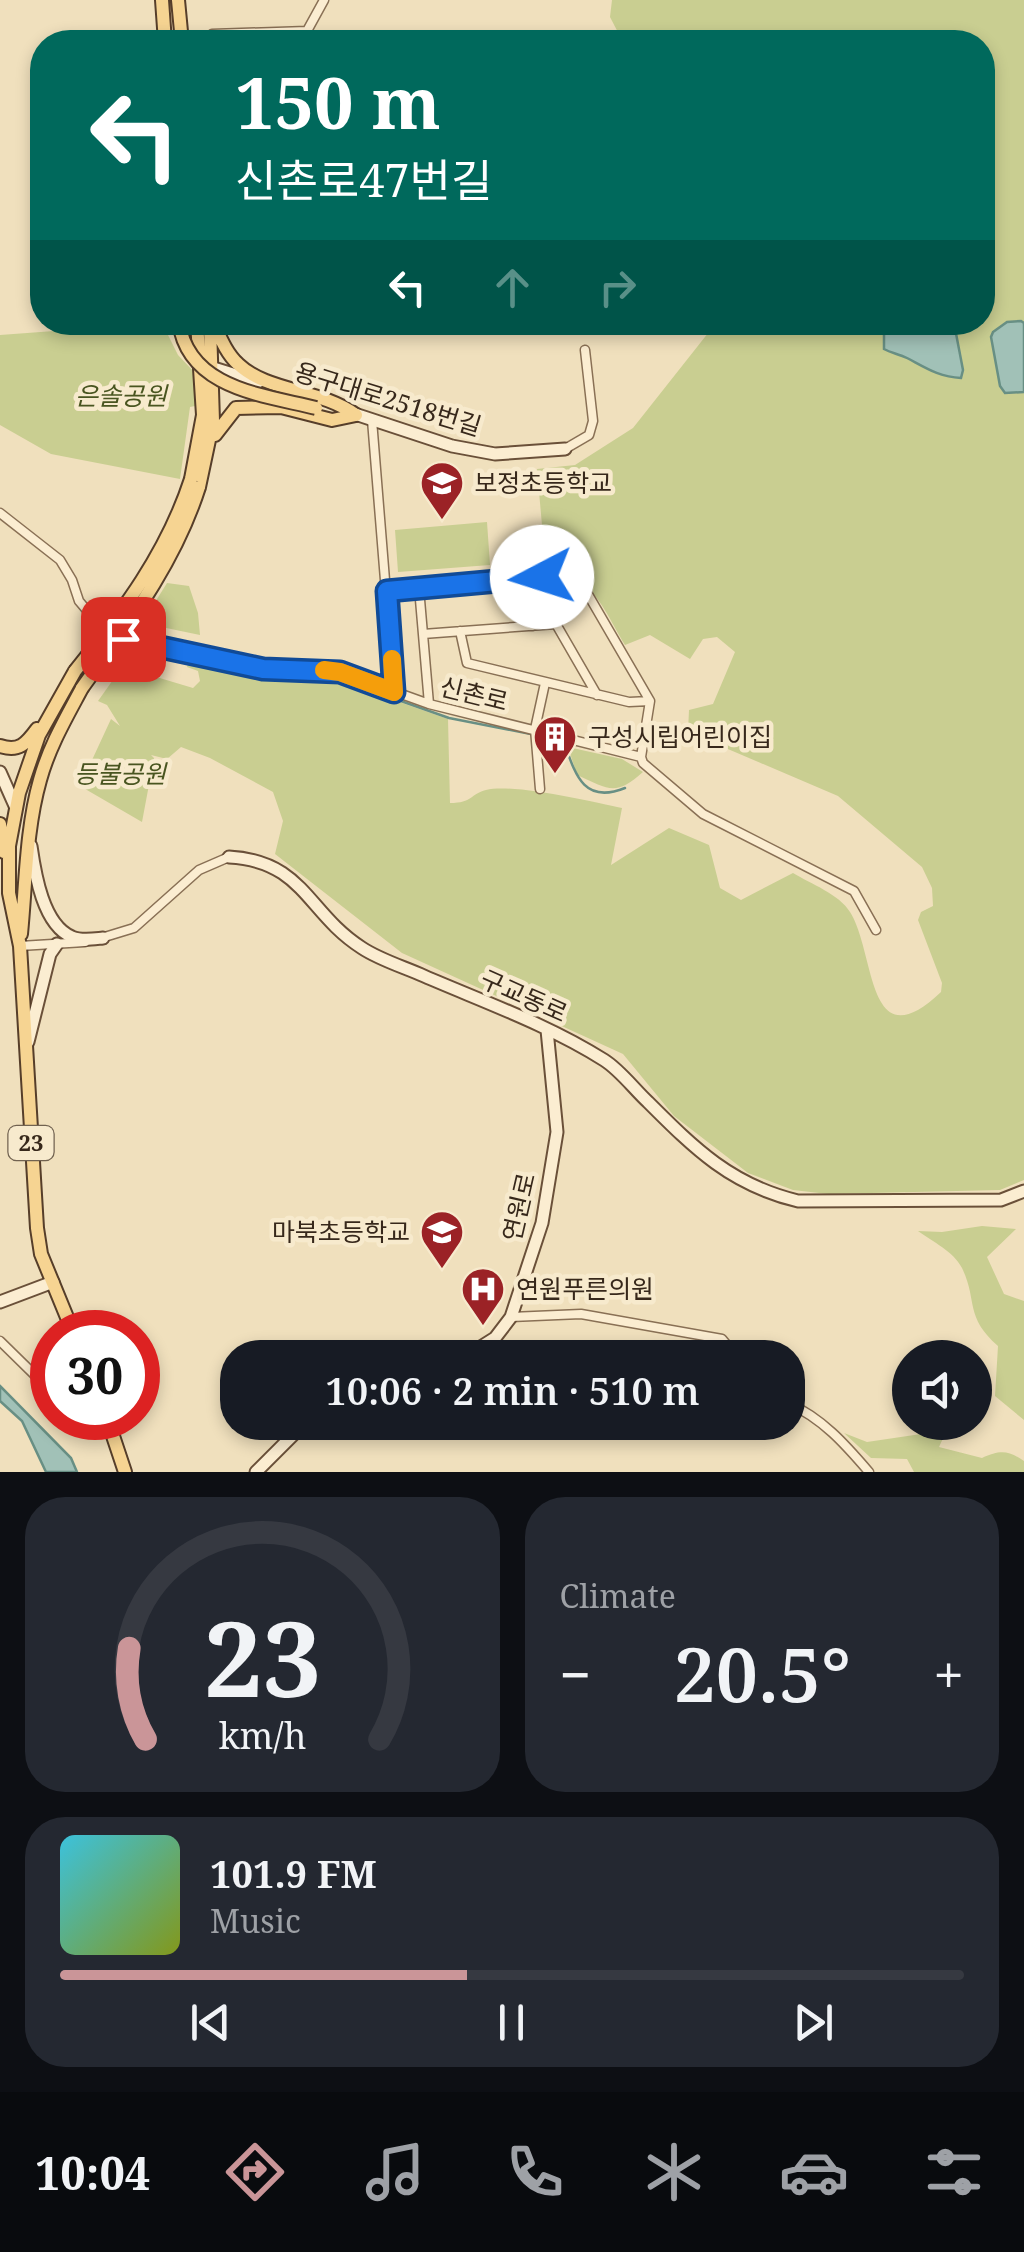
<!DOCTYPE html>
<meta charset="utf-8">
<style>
:root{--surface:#171b24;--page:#242831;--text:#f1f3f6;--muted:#9ea1a6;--line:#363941;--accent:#ca9598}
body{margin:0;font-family:"Noto Serif","Noto Sans KR",serif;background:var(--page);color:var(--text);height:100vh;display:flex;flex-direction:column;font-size:38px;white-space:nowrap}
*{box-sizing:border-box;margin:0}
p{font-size:32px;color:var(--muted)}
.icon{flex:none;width:55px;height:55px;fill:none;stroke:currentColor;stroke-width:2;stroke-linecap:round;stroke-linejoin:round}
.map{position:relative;height:1472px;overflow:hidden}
.side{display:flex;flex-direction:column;gap:25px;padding:25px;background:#0d0f14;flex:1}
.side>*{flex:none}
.guide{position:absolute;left:30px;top:30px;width:965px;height:305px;border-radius:40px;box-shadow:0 5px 15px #0003;background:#00695c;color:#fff;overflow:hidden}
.fabs{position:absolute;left:892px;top:1340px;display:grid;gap:20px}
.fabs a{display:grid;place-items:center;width:100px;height:100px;border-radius:50%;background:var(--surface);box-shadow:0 5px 15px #0003;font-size:50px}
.speed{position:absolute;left:30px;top:1310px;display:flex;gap:20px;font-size:50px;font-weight:700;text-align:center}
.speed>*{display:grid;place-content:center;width:130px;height:130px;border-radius:50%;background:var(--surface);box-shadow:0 5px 15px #0003;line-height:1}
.speed .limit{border:15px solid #d22;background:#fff;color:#111}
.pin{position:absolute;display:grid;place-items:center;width:85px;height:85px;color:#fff;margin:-42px;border-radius:20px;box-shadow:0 5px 15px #0006}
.me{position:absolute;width:110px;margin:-55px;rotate:265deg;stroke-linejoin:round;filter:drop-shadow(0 0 8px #0008)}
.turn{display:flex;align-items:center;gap:35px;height:210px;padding:0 40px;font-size:45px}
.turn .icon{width:130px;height:130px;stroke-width:2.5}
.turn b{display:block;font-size:70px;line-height:85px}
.lanes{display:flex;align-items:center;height:95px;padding:0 40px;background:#0003;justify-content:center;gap:50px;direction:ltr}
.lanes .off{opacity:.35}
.big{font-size:75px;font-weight:600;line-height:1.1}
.side .widget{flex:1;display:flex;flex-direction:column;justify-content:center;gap:15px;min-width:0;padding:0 35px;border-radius:40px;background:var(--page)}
.side .dial{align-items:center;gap:0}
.dial svg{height:260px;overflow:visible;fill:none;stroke:var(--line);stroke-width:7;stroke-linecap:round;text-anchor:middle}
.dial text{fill:var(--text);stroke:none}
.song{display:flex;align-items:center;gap:30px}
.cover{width:120px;height:120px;border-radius:15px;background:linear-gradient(135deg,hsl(190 70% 55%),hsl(70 70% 35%))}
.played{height:10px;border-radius:5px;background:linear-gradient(90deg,var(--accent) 45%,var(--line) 45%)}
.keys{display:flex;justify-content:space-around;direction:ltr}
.heat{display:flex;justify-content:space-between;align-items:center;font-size:55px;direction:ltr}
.side .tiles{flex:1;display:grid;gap:25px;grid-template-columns:1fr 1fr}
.widget:last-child{grid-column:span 2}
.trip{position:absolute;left:220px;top:1340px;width:585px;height:100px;border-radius:40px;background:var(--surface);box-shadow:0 5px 15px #0003;font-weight:600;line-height:100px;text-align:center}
.menu{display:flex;height:160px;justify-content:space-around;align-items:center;background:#090b0e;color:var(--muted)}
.menu .icon{width:70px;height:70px}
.menu .on{color:var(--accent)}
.menu b{font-size:45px;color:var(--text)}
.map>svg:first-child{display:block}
.green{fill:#c9ce91}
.water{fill:#a1c1b7;stroke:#688f84;stroke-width:2.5}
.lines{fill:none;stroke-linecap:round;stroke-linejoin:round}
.stream{stroke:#688f84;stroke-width:2.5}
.street-casing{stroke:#897055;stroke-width:11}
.secondary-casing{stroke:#6a5039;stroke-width:15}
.primary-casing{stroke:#563e2a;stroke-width:16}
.street{stroke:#fbedd1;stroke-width:8}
.secondary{stroke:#fbedd1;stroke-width:11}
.primary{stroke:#f6d492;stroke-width:12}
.primary-bridge-casing{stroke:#563e2a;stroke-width:16;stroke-linecap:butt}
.primary-bridge{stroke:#f6d492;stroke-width:12}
.route-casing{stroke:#114b97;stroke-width:25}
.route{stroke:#1a73e8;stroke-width:18}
.slow{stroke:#f59e0b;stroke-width:18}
.labels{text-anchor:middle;stroke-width:9;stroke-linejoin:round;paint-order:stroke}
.shield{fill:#f7eacd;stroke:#716250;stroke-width:2.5}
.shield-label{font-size:22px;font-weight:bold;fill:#37281b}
.park-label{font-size:25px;font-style:italic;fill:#495520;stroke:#f7eacd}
.street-label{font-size:25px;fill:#37281b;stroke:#f7eacd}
.poi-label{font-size:25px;fill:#37281b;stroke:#f7eacd;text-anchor:start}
</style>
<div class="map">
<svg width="1024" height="1472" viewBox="0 0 1024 1472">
<rect width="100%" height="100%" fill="#f0e0bd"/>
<path class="green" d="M 612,0 L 1024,0 L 1024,1180 L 1000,1190 L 828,1194 L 793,1190 L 748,1173 L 674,1116 L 623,1054 L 402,953 L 275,854 L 283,821 L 273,792 L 210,758 L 181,747 L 167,759 L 151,755 L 154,758 L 142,822 L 80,786 L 111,719 L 120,726 L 107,705 L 98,701 L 120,670 L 143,673 L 193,688 L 200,681 L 198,671 L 187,667 L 189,660 L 260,677 L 333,679 L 448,719 L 450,803 C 473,803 470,794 486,790 C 513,783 592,802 622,808 L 611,865 L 669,828 L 709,845 L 720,888 L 741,900 L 793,873 C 811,884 839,894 850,912 C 876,953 866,1063 941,992 L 942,983 L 918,920 L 921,912 L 933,906 L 932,888 L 922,867 L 838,796 L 688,732 L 689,710 L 713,704 L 735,652 L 717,637 L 703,639 L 690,659 L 650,635 L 625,645 C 600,603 597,582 546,570 L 537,469 L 575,465 L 633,428 L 716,323 L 982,322 L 982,42 L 623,42 L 610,17 Z
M 162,323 L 178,355 L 196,374 L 195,406 L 190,407 L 180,479 L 51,454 L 0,425 L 0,335 Z
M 487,522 L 490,565 L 398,572 L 395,530 Z
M 167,583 L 189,586 L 198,613 L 200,635 L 142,623 Z
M 568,747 L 622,759 L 643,772 C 615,797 609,789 577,775 Z
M 982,1226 L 1016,1229 L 987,1257 L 1004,1294 L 1024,1301 L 1024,1420 L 995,1396 L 998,1346 C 964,1316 978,1301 962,1268 C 953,1251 933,1242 918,1231 L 942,1232 Z
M 941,1423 L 950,1423 L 939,1447 L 982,1458 C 1000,1450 1008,1450 1024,1461 L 1024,1472 L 914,1472 L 907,1459 L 871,1458 L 844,1433 L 867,1442 L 921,1434 Z"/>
<path class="water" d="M 1021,321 L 1024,323 L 1024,392 L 1005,393 L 1000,386 L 991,337 L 993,332 L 1007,322 Z
M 884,323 L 954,323 L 963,370 L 961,378 C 939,377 926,368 907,358 C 899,354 891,353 884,349 Z
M 0,1386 L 71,1458 L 77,1472 L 46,1472 L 22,1421 L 0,1401 Z"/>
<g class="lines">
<path class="stream" d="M 109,661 L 134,645 L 260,676 L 333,677 L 449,718 L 551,738 L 565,745 C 576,777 585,804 625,788"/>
<g class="street-casing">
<path id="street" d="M 212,34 L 307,31 L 324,0
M 372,420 L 394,691
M 565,449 L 589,435 L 593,421 L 585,350
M 0,513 L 60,560 L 72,580 L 79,601 L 95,620 L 123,639 L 263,669 L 340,672 L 429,704 L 641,757 L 643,763 L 703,814 L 854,891 L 876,930
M 528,578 L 533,626
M 419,588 L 429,704
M 387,591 C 437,587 545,565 586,591 L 650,701 L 641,757
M 460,631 L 467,663 L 629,702 L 650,701
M 423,634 L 556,624 L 597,695
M 540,789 L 535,729 L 545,683
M 98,939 L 134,928 L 199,870 L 229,857
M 20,946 L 85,942
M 511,1317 L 581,1314 L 722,1339 L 738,1358
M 0,1341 L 52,1392
M 788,1403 C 822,1418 845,1444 869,1472
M 79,1418 L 112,1432"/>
</g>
<g class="secondary-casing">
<path id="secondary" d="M 204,365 L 258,382
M 352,413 L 452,446 L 495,454 L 565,449
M 0,772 L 16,808
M 31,846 C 35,874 43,925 72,937 C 81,941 93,939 103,938
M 229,857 C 304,861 307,913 362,948 C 380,960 404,967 424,976 C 484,1002 549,1025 604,1060 C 620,1070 634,1089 648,1102 C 695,1149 731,1185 798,1201 L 1001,1200 L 1024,1191
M 28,1042 L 50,954 L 57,944
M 0,1302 L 53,1282
M 391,1358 L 476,1350 L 495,1338 L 511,1317 L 542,1223 L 557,1132 L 547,1030
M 256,1472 L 306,1422"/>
</g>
<g class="primary-casing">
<path id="primary" d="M 162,0 L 165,42
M 178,0 L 182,42
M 213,322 C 220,337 226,353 238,364 C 267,392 321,389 356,415
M 215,435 L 236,408 L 281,407 L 332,420 L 356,415
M 191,479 L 203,415 L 197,322
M 199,487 L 213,421 L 210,327
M 0,746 C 19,752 26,744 37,729
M 0,824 L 4,852
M 21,934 C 26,883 26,829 40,780 C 49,747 66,718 82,688
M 73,1332 L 41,1254 L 37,1228 L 20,946 L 9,893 L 9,846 L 19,793 L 39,735 L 75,671
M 107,1418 L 125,1472"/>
</g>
<use href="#street" class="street"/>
<use href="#secondary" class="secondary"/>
<use href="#primary" class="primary"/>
<g class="primary-bridge-casing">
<path id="primary-bridge" d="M 179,322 C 188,389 264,395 316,408
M 75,671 C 123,611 167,553 191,479
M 82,688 C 128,624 175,563 199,487"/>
</g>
<use href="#primary-bridge" class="primary-bridge"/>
</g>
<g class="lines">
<g class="route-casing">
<path id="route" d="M 123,639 L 263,669 L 340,672 L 394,692 L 387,591 L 542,577"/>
</g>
<use href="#route" class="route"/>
<path class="slow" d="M 324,670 L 340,672 L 394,692 L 392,659"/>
</g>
<defs>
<g id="school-pin" transform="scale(2.25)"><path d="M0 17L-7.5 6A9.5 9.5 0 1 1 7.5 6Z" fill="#9b2226" stroke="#f7eacd"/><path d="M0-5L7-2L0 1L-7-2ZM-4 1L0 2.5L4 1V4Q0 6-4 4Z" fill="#fff"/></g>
<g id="building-pin" transform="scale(2.25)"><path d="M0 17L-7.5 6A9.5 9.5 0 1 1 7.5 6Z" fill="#9b2226" stroke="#f7eacd"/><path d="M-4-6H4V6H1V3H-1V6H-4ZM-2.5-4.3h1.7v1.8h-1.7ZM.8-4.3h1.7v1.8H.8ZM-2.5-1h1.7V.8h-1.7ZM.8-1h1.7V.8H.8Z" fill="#fff"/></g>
<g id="hospital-pin" transform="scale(2.25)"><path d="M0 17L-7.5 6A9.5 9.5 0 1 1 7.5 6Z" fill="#9b2226" stroke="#f7eacd"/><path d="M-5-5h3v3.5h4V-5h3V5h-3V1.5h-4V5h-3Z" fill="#fff"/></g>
</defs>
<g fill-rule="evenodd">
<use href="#school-pin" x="442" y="483"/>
<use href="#building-pin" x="555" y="737"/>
<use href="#school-pin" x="442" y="1232"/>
<use href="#hospital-pin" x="483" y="1289"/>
</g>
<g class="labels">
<rect class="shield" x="8.5" y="1126" width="45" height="34" rx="8"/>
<g class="shield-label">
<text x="31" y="1151">23</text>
</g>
<g class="park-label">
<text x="121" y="405">은솔공원</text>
<text x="120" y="783">등불공원</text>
</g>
<g class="street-label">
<text transform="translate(388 399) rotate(17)" y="9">용구대로2518번길</text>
<text transform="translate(474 694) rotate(14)" y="9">신촌로</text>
<text transform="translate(524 996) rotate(24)" y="9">구교동로</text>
<text transform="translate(519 1207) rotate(-77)" y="9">연원로</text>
</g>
<g class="poi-label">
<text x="474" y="492">보정초등학교</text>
<text x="588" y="746">구성시립어린이집</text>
<text x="410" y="1241" text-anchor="end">마북초등학교</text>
<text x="516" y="1298">연원푸른의원</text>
</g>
</g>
</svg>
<div class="fabs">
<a><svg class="icon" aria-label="sound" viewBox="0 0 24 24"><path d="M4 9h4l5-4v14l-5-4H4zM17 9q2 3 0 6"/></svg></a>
</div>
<div class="speed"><div class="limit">30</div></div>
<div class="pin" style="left:123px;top:639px;background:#d93025"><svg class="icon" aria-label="arrive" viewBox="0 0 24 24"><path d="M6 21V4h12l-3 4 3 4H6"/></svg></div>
<svg class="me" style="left:542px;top:577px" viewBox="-20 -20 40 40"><circle r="19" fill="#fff"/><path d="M0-13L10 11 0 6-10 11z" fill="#1a73e8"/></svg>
<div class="trip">10:06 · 2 min · 510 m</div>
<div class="guide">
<div class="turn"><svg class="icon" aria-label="left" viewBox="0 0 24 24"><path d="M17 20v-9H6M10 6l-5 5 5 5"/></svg><div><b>150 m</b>신촌로47번길</div></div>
<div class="lanes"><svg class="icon" aria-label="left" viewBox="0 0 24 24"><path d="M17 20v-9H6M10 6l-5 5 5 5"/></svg><svg class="icon off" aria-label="ahead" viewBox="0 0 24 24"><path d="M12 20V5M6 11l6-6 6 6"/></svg><svg class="icon off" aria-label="right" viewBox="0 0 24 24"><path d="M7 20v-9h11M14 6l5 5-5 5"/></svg></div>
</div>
</div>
<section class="side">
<div class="tiles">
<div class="widget dial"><svg viewBox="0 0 100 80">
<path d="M14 69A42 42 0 1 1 86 69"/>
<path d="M14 69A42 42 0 0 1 9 41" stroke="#ca9598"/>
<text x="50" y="56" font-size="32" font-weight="700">23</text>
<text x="50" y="72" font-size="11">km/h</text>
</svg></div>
<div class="widget"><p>Climate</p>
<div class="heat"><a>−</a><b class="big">20.5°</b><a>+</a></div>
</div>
<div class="widget">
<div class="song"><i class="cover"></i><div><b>101.9 FM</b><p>Music</p></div></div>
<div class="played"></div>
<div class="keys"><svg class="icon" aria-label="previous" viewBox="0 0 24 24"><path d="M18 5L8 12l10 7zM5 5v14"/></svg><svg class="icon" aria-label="pause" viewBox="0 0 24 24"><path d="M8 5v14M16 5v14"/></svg><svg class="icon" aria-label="next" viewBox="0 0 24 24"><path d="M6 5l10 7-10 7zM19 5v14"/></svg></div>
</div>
</div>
</section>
<nav class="menu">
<b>10:04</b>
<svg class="icon on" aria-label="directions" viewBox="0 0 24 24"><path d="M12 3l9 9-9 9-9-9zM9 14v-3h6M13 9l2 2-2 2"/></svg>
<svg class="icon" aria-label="music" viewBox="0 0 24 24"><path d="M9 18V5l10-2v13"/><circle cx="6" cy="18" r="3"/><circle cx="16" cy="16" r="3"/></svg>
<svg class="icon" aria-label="phone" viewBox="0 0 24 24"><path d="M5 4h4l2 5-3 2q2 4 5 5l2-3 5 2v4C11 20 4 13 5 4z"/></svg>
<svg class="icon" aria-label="climate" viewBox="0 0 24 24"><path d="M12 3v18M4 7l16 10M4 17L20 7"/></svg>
<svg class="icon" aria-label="car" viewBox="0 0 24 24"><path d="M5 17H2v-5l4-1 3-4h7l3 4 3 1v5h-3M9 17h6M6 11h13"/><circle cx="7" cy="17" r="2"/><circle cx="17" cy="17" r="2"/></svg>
<svg class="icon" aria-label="filters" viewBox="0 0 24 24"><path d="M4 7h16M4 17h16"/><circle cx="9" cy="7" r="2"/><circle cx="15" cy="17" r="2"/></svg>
</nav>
